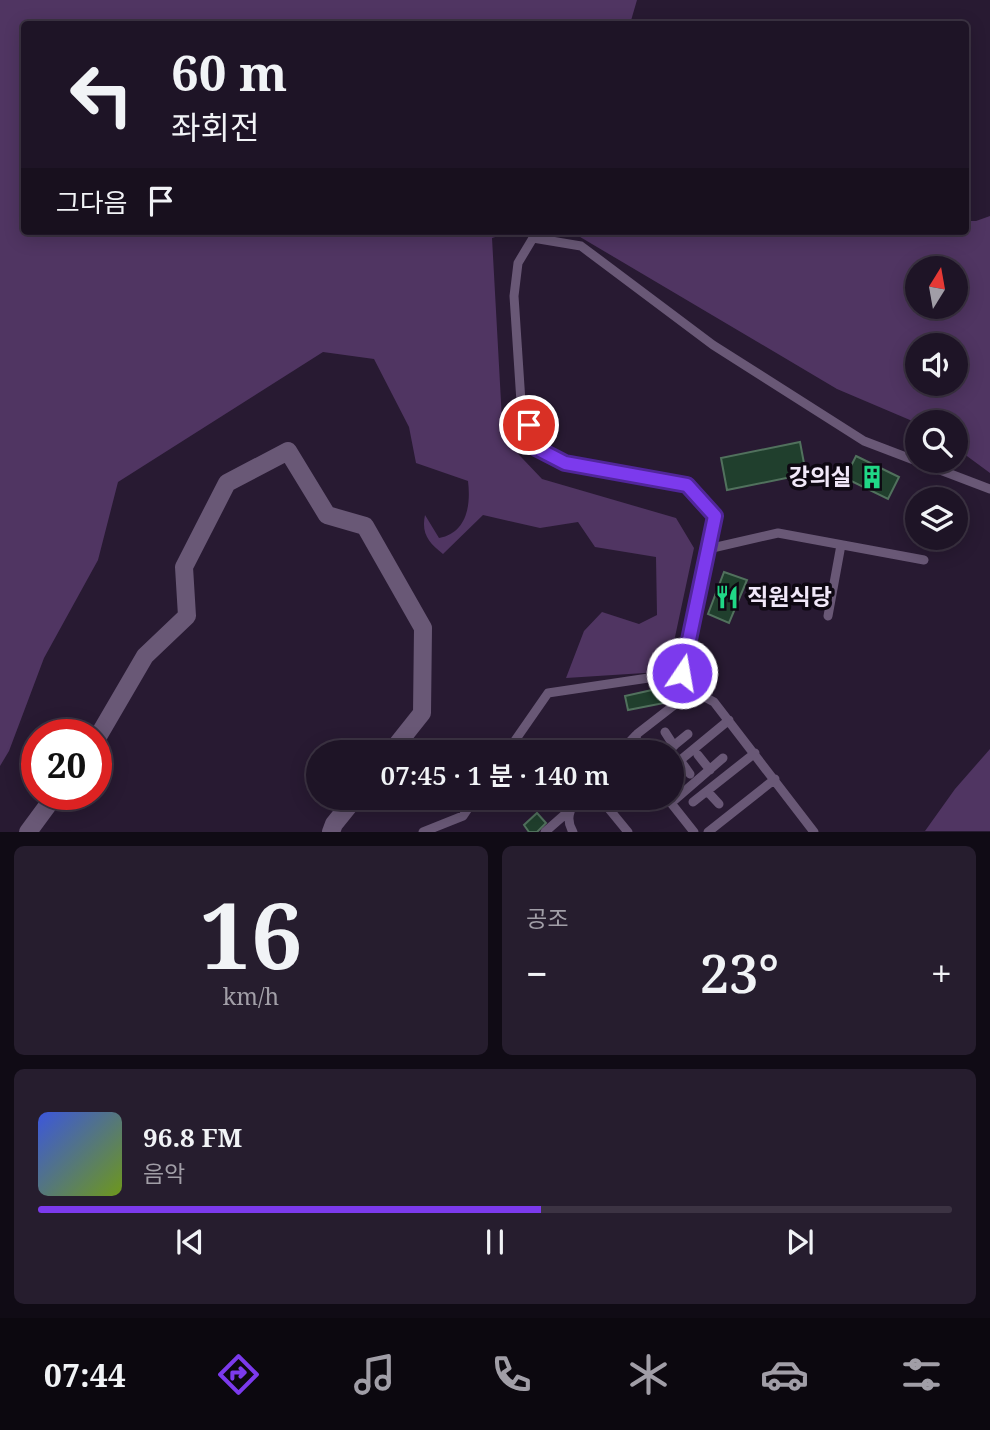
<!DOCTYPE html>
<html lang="ko">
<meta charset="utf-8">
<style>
:root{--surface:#1e1426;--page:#261d2e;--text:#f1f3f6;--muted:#a19ea7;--line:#3c3343;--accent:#7c3aed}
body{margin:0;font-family:"Noto Serif","Noto Sans KR",serif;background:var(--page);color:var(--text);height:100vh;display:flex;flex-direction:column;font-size:26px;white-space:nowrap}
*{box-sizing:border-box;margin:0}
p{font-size:23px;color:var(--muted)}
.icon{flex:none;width:38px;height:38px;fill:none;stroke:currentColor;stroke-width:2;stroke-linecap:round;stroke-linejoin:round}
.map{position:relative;height:832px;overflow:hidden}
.side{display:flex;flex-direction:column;gap:14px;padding:14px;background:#100b15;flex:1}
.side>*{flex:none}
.hud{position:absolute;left:21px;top:21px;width:948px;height:214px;border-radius:7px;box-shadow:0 4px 18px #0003,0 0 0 2px var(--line);background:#1e1426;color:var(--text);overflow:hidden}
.needle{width:46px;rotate:11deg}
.tools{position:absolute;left:905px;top:256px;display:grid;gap:14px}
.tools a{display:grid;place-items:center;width:63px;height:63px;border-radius:50%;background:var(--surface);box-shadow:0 4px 18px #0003,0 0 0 2px var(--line);font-size:35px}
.speed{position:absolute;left:21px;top:719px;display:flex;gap:14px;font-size:35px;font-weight:700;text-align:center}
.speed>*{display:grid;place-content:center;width:91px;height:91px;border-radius:50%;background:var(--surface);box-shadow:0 4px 18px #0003,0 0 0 2px var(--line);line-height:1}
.speed .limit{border:10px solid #d22;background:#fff;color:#111}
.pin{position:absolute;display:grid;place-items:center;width:60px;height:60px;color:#fff;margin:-30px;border:4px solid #fff;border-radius:50%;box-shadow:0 2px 7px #0007}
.me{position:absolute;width:77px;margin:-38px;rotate:12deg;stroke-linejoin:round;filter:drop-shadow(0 0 5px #0008)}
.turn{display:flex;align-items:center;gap:24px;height:147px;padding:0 35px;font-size:32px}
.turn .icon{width:91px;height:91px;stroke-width:2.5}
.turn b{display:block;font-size:49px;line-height:60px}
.then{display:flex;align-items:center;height:66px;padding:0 35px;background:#0003;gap:14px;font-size:26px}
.big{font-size:52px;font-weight:600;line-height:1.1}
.side .tile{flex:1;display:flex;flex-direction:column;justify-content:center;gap:10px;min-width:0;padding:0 24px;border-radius:10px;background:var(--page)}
.side .dial{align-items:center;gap:0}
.dial b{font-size:91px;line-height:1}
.song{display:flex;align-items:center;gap:21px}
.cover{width:84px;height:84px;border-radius:10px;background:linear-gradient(135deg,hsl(230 70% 55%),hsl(80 70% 35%))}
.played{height:7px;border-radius:4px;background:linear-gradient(90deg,var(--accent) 55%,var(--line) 55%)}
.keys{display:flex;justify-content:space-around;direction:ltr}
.heat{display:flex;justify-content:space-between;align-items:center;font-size:38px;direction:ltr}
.side .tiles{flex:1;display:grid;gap:14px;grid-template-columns:1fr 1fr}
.tile:last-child{grid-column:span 2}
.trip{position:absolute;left:306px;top:740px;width:378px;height:70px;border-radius:35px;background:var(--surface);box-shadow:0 4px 18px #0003,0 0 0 2px var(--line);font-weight:600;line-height:70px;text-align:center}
.menu{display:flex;height:112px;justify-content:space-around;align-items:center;background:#0c080f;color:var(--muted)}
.menu .icon{width:49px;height:49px}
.menu .active{color:var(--accent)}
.menu b{font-size:32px;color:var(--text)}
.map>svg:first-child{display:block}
.green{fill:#503562;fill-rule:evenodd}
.building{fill:#203f2d;stroke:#51715d;stroke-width:2}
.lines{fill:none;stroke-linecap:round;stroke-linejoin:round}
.lane{stroke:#695876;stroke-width:9}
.street{stroke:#695876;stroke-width:18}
.route-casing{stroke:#51269a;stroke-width:18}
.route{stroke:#7c3aed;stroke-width:12}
.labels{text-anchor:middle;stroke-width:7;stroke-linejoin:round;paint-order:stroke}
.poi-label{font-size:23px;font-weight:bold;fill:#f1e8f9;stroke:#0e0812;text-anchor:end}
</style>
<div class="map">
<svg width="990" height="832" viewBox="0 0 990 832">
<rect width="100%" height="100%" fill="#281a32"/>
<path class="green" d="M 0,0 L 637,0 L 630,24 L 24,24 L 24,231 L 515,231 L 492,238 L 503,438 L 542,479 L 676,518 L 694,548 L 672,651 L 660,672 L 566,678 L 584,631 L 602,612 L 639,624 L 657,615 L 656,557 L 595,547 L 578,522 L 540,528 L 483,515 L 443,554 C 429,543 421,534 425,515 L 439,538 C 467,533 471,505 468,481 L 416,463 L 409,427 L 374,359 L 323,352 L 118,482 L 98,560 L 44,658 L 9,751 L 0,766 Z
M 990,216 L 990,473 L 956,448 L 956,422 L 917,423 L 837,389 L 570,231 L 966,231 L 966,221 L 976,221 ZM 917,268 L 956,268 L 956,306 L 917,306 ZM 917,345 L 956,345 L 956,383 L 917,383 Z
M 990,749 L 990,831 L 925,831 L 955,789 Z"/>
<path class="building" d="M 800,442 L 806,474 L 727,490 L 721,458 Z
M 856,456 L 899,477 L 888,499 L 845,478 Z
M 724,572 L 747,580 L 729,623 L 708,614 Z
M 661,688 L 664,703 L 628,710 L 625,696 Z
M 537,813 L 546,823 L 537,832 L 529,832 L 524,825 Z"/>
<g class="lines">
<path class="lane" d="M 708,549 L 778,533 L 924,560
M 828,616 L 841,545
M 682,673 L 701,695
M 665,732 L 674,746
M 507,752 L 548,693 L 682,673 L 715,516 L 686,484 L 565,463 L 536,448 L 521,402 L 514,296 L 518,263 L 533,238 L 581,246 L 713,345 L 864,441 L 990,489
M 620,752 L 636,735
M 636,752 L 634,747 L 637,734 L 682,699 L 701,695 L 714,702 L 814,832
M 666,752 L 688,734
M 698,755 L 710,770
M 680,760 L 690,774
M 672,767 L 729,720
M 707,791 L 719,804
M 600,798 L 628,832
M 667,798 L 694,832
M 693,802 L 755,753
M 671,803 L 723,758
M 423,832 L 463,816 L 475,798
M 545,832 L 570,810
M 573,832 C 565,819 570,809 577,798
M 708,832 L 775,779"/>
<path class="street" d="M 96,740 L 145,656 L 187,616 L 184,567 L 227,483 L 288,451 L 327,515 L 365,526 L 423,628 L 422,713 L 391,752
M 28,832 L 56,794
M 331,832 L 334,824 L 355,798"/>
</g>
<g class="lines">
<g class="route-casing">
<path id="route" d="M 529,425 L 536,448 L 565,463 L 687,485 L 715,516 L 682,673"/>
</g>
<use href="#route" class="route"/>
</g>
<defs>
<g id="building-bare" transform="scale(1.89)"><path d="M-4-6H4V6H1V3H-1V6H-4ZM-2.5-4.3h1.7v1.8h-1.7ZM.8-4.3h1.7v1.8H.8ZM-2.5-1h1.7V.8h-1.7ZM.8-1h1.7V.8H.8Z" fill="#20d887" stroke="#0e0812" stroke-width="2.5" paint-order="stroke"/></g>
<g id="restaurant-bare" transform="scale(1.89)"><path d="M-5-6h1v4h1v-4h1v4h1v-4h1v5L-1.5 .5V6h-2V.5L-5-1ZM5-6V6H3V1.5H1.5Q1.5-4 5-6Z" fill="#20d887" stroke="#0e0812" stroke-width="2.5" paint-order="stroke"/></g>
</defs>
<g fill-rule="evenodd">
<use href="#building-bare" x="872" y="477"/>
<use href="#restaurant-bare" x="727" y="597"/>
</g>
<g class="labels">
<g class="poi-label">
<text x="852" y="485">강의실</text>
<text x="747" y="605" text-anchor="start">직원식당</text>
</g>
</g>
</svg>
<div class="tools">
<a><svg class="needle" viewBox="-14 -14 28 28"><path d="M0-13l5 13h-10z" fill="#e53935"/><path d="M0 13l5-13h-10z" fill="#a19ea7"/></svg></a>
<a><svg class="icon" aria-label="sound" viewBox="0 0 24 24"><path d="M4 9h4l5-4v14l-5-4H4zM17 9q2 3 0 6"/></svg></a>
<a><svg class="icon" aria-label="search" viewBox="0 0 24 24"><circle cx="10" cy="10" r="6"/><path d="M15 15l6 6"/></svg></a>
<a><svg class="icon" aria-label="layers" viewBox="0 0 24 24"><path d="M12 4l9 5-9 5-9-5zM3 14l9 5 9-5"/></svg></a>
</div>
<div class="speed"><div class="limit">20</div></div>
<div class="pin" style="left:529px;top:425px;background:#d93025"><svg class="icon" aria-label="arrive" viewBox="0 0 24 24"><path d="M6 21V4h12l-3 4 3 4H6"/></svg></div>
<svg class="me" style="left:682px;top:673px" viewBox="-20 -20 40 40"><circle r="17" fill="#7c3aed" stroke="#fff" stroke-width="3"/><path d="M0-11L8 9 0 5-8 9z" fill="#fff"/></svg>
<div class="trip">07:45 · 1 분 · 140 m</div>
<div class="hud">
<div class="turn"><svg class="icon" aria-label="left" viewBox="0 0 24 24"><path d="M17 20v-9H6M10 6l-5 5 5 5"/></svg><div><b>60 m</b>좌회전</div></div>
<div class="then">그다음<svg class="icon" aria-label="arrive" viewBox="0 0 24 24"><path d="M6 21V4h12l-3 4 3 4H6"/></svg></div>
</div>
</div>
<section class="side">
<div class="tiles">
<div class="tile dial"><b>16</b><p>km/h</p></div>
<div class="tile"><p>공조</p>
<div class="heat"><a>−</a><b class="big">23°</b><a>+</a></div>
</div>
<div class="tile">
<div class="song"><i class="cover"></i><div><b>96.8 FM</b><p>음악</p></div></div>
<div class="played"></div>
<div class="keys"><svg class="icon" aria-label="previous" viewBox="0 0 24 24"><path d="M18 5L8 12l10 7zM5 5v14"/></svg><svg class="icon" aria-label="pause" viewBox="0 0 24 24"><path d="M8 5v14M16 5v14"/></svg><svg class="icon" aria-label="next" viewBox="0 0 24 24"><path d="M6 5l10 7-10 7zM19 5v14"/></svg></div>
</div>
</div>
</section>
<nav class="menu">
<b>07:44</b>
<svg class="icon active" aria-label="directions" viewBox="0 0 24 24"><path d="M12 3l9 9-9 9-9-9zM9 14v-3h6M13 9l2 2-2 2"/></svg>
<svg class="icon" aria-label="music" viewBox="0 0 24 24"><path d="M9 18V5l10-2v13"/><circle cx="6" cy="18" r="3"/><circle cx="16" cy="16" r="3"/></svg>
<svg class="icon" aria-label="phone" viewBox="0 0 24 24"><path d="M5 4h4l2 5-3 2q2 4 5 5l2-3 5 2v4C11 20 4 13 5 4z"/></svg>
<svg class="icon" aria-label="climate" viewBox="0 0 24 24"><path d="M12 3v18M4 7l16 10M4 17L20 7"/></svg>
<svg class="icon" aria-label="car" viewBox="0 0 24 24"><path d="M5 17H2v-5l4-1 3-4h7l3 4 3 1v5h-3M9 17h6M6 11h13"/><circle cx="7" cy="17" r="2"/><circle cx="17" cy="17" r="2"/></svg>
<svg class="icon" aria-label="filters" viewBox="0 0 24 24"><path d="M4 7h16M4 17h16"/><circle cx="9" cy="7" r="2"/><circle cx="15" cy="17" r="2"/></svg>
</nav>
